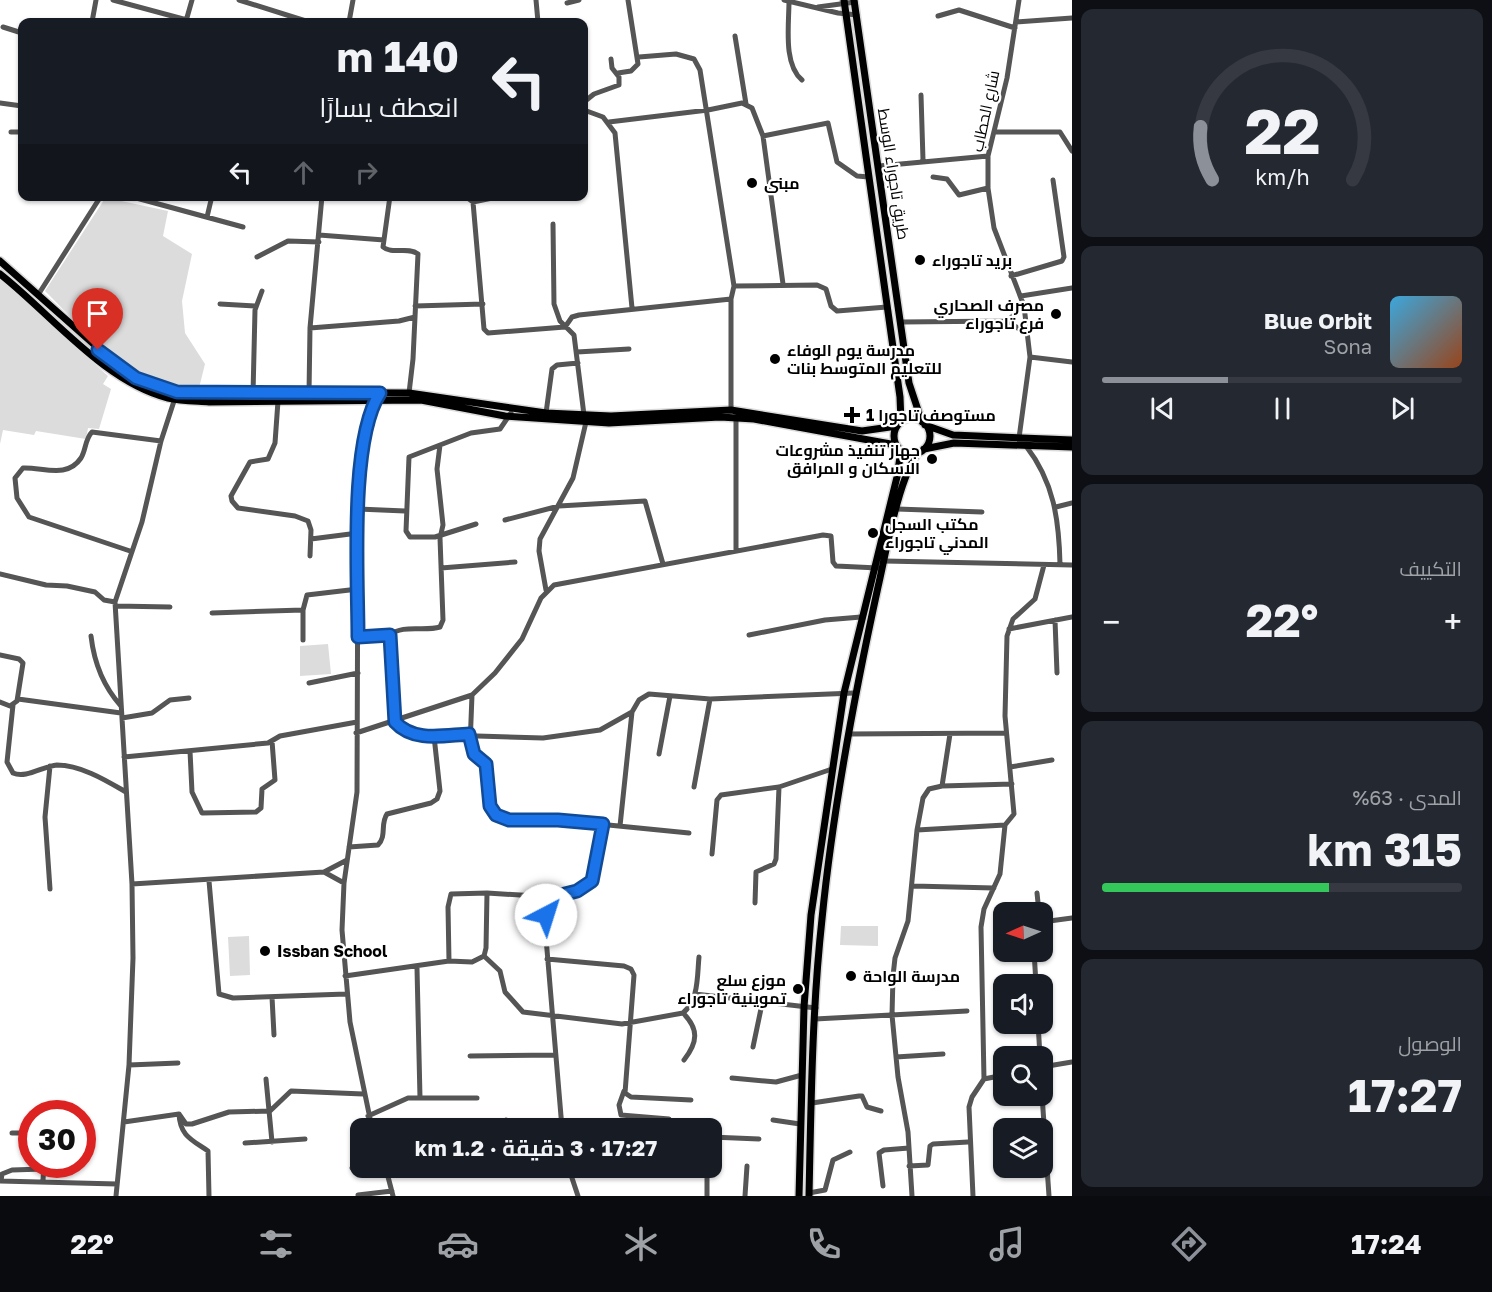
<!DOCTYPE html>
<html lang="ar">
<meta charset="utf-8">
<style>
:root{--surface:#171b24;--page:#242831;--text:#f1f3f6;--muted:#9ea1a6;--line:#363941;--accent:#8c9099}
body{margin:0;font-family:"Golos Text",Cairo,sans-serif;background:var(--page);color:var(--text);direction:rtl;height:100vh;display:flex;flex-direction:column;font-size:22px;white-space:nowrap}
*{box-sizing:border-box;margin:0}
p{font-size:20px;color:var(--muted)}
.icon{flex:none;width:33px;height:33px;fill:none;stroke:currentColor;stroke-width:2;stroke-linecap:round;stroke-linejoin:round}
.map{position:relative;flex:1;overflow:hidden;direction:ltr}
.panel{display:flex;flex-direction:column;gap:9px;padding:9px;background:#0d0f14;width:420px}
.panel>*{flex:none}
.hud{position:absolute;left:18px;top:18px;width:570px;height:183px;border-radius:12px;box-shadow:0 2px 4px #0004;direction:rtl;background:#171b24;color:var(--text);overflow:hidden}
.needle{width:39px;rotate:267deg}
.tools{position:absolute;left:993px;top:902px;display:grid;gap:12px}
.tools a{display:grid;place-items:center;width:60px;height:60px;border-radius:12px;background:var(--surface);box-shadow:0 2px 4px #0004;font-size:30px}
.speed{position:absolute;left:18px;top:1100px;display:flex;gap:12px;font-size:30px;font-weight:700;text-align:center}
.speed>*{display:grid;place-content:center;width:78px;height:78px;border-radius:50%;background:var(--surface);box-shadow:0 2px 4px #0004;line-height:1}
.speed .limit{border:9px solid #d22;background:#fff;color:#111}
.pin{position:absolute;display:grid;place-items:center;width:51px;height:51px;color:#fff;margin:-62px -26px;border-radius:50% 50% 50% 0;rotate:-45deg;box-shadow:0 0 6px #0007}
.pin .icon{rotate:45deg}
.me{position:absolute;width:66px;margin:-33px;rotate:40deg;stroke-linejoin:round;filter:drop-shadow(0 0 4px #0008)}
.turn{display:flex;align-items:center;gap:21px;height:126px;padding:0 30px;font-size:27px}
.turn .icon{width:78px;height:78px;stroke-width:2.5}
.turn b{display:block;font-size:42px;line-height:51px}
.lanes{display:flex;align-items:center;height:57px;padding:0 30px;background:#0003;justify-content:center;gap:30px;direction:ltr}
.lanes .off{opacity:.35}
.big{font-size:45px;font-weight:700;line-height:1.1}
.panel .card{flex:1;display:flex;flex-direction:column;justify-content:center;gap:9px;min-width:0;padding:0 21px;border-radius:12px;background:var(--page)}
.panel .dial{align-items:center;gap:0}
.dial svg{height:156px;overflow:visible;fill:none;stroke:var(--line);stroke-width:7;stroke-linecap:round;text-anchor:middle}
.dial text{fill:var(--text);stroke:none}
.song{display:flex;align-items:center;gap:18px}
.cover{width:72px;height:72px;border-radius:9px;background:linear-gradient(135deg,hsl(200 70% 55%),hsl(20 70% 35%))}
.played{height:6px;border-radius:3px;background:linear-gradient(90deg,var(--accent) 35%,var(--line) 35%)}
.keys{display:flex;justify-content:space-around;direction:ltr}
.heat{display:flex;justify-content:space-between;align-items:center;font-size:33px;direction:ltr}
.charge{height:9px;border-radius:4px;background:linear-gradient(90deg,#34c759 63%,var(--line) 0)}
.trip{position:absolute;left:350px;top:1118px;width:372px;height:60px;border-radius:12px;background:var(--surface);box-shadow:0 2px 4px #0004;font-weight:700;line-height:60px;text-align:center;direction:rtl}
.tab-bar{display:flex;height:96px;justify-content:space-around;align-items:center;background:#090b0e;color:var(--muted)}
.tab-bar .icon{width:42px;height:42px}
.tab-bar .current{color:var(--accent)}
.tab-bar b{font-size:27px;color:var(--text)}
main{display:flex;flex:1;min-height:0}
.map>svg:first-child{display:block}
.green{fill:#dcdcdc}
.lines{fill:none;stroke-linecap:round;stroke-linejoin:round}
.major-casing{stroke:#dbdbdb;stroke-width:10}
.minor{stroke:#555;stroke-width:5}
.major{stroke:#000;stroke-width:7}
.route-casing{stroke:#114b97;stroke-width:15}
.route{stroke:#1a73e8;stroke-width:10}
.poi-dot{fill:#000;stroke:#fff;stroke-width:2}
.labels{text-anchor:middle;stroke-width:4.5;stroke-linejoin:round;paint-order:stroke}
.street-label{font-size:16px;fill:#000;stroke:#fff}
.poi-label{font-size:16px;font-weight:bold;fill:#000;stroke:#fff;text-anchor:start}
</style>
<main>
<section class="panel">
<div class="card dial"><svg viewBox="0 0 100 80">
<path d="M14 69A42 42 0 1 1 86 69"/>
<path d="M14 69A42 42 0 0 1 8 42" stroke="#8c9099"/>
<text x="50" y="56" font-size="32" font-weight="700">22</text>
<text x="50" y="72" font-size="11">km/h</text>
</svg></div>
<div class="card">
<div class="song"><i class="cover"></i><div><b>Blue Orbit</b><p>Sona</p></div></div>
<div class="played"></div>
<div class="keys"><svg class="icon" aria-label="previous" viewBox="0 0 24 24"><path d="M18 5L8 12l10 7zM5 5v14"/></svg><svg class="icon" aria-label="pause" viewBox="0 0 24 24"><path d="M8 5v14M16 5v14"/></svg><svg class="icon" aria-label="next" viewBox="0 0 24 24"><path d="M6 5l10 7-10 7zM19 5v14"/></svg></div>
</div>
<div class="card"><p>التكييف</p>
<div class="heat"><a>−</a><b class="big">22°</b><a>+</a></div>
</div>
<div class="card"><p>المدى · 63%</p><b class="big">315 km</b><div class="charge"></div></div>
<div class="card"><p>الوصول</p><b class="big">17:27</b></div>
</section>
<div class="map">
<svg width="1072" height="1196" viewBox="0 0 1072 1196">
<rect width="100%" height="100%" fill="#fff"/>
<path class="green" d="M 112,199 L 168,211 L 163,236 L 192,254 L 182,301 L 185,333 L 205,364 L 199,388 C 126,381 94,340 45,291 L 104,200 Z
M 0,279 L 108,376 L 103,384 L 111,389 L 99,429 L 88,428 L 86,439 L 36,431 L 34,435 L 3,430 L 0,444 Z
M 328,644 L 331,674 L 300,676 L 300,646 Z
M 841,926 L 878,926 L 878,946 L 840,945 Z
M 249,936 L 250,975 L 230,976 L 228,937 Z"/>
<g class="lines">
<g class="major-casing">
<path id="major" d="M 844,0 L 900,397 L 901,422
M 854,0 L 909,383 L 922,422
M 0,261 L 124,371 L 177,392 L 409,393 L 546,413 L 611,416 L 731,410 L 862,431 L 897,426
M 0,274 C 51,314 104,382 168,398 C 181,401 196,401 209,402 L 421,400 L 505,416 L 609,423 L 720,417 L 754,419 L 896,445
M894 436a18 18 0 1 1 36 0a18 18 0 1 1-36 0Z
M 925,425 L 953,435 L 1072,440
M 924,449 L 954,443 L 1072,447
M 799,1196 L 804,1007 L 811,915 L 844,693 L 897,477 L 901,450
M 809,1196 C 811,1104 812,1010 822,919 C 833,807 854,697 878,587 C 886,553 898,479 918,453"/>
</g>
<path class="minor" d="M 113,0 L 187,20
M 239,0 L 309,22
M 536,0 L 538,22
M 784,0 L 838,13 L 857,15
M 789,1 C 789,25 783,64 802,80
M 567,3 L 579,0
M 818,7 L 855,2
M 938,16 L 959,10 L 1015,28
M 186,21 L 192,0
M 92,22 L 96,0
M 349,22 L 353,0
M 1016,22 L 1072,18
M 3,27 L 22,33
M 735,36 L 746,104
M 639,57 L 676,54 L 694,59 L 700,70 L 734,286 L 731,299 L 731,410
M 618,73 L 631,71 L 638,64 L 628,0
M 921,95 L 923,160
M 584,102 L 594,94 L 619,85 L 619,77 L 612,68 L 611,59
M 0,103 L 22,106
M 584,110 L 603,117 L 615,133 L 632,308
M 609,122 L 708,110 L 742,103 L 752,108 L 763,136 L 783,284
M 11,132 L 21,132 L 22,121
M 994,132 L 1060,132 L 1072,151
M 763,136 L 828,123 L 837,162 L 857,176 L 869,177
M 879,166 L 988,156
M 933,177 L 947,179 L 959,195 L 988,188
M 129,196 L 243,227
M 390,196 L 383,247 C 392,255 408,246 418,254 L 413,359 L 409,393
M 465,196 L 473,202 L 502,196
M 473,202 L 484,329 L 488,333 L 565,327 L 572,317 L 579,315 L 731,299
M 207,217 L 212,196
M 553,224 L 554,304 L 560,321 L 574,335 L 584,415
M 319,235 L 384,240
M 257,257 L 288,241 L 319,242
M 1011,276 L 1062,261 L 1064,257 L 1053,180
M 734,286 L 817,285 L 826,289 L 831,306 L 837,311 L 887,307
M 38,295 L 101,196
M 1021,296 L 1072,288
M 220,304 L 255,306
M 415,306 L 483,304
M 1007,321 L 1024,306
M 902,322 L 1007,321 L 1027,334
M 310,328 L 399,321 L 415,317
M 577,352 L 629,349
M 1030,357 L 1072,362
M 309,393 L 310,328 L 322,196
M 253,394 L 255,310 L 262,291
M 278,401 L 275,443 L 268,459 L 250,462 L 231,496 L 232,501 L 238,508 L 295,516 L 308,521 L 311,530 L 310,556
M 546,413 L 552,369 L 557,365 L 578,363
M 1019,438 L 1030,357 L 1024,306 L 994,228 L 988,188 L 988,156 L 1007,78 L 1019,0
M 440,445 L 409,457 L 406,531 L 410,537 L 435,537 L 476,524
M 1026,446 C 1054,482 1059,520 1060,564
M 1056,507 L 1072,503
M 358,509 L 405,511
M 897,509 L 982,512
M 505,520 L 559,506 L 645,501 L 663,564
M 311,539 L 358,533
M 736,550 L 736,418
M 130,551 L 29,517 L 17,498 L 15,478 L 23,468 C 43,467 67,479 81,458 C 86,450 85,439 92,432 L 161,441
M 884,561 L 1072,565
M 441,568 L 515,562
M 0,574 L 46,585 L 67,586 L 95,592 L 104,600 L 115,602
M 546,590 L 539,551 L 540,539 L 573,478 L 586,422
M 116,606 L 170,607
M 212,613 L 303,610
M 1055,620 L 1057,673
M 1009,629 L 1072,617
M 390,635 C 403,624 424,632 440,627 L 443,620 L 440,538 L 443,525 L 437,469 L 440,445 L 471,433 L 500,429 L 511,413
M 749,635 L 825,620 L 861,617
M 91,636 C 94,662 103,686 121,706
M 358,637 L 390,635 L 395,722 L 411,734 L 543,738 L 600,730 L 632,712
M 303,640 L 303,610 L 307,595 L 358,589
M 0,655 L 19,659 L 23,663 L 17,701 L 10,706 L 0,702
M 309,683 L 358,673
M 472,695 L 470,746 L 474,754 L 486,764 L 490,805 L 496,815 L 509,820 L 558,820 L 689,833
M 18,699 L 121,713
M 13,705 L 7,762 L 13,773 C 26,779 43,766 57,765 C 81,765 107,781 126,792
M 122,718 L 152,713 L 170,700 L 189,698
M 356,733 L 472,695 L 495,673 L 522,639 L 541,598 L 554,585 L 823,535 L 831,536 L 833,562 L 836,566 L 878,568
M 848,734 L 1006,733
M 190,751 L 192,792 L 202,813 L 256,812 L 261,808 L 262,789 L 275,780 L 272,741
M 659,754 L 670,696
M 124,757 L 268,743 L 280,736 L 357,722
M 1010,767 L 1052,760
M 942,786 L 950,734
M 694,787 L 710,699 L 854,693
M 620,826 L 632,712 L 639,700 L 649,694 L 710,699
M 917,830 L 1005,825 L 1014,814 L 1005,716 L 1007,636 L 1013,619 L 1035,599 L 1044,565
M 349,847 L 378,845 C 387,836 380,824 387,814 L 431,803 L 437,799 L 440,791 L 434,736
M 712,854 L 717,800 L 721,795 L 779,787 L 832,769
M 324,872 L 344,883
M 209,881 L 219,994 L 233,998 L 346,994
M 132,884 L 324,872 L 347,860
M 913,886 L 994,888
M 50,889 L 45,817 L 50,766
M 1037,893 L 1039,912
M 755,903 L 756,872 L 774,864 L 776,859 L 779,787
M 1042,922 L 1072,918
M 1034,951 L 1036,984
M 484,956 L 500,971 L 505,992 L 523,1012 L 622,1024 L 683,1013 C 699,999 697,977 699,957
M 547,959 L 624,966 L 631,969 L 634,975 L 625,1093 L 631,1097 L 691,1100
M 449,961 L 448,907 L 451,894 L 487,893 L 553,897
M 417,968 L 420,1098
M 345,976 L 449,961 L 472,962 L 484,956 L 486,948 L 487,893
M 695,994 L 816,1008
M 272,997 L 274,1035
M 683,1013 C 699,1029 698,1042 684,1060
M 815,1019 L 967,1011
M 1038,1023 L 1040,1056
M 753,1047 L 762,1004
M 470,1056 L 556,1055
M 896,1057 L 943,1054
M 129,1065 L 178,1063
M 1042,1067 L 1072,1062
M 1004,1075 L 984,1079 L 981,927 L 984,909 L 1000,874 L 1005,825
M 732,1078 L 776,1082 L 802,1075
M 266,1079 L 272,1142
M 624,1091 L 619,1105 L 621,1115 L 669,1119
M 1042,1095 L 1049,1196
M 812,1103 L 859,1096 L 862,1096 L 867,1107 L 881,1111
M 179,1114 C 180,1136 192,1140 208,1151 L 209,1196
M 368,1116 L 408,1098 L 477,1098
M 506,1120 L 507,1128
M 773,1120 L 800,1124
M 124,1122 L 179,1114 L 186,1124 L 192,1124 L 229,1112 L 270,1111 L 291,1091 L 363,1094
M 372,1128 L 350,1022 L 342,930 L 344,883 L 357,792 L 358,509 L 363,445 L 370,409 L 376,399
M 562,1128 L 545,926 L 548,904 L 553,897 L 577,891 L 592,881 L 603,824
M 12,1133 L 32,1133
M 711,1137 L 759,1139
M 245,1143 L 305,1139
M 909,1166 L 928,1165 L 930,1146 L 933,1144 L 968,1142
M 352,1168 L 360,1167
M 386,1169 L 393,1196
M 569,1169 L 578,1196
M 386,1170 L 569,1170
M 43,1180 L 44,1164
M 0,1181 L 117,1184
M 1,1181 L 2,1174 L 12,1170 L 43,1169
M 883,1186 L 879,1153 L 884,1150 L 909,1148
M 809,1193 L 825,1190 L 833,1160 L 850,1152
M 358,1195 L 392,1191
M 116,1196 L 129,1065 L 133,958 L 132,884 L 115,602 L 142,522 L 161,441 L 175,398
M 707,1196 L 707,1167
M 745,1196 L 747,1166
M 912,1196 L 908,1132 L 898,1077 L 892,1015 L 893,976 L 895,958 L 908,921 L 917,830 L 923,798 L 929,789 L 942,786 L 1012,784
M 973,1196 L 969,1107 L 972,1097 L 984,1079"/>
<use href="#major" class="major"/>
</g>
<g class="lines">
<g class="route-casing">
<path id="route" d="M 98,350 L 136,378 L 177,392 L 380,393 C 349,440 358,578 358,637 L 390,635 L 395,722 C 414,743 445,735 469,734 L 474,754 L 486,764 L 490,806 L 496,815 L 509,820 L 558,820 L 603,824 L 592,881 L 577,891 L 553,897 L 546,915"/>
</g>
<use href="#route" class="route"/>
</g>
<g class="poi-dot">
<circle cx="752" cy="183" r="6"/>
<circle cx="920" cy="260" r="6"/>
<circle cx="1056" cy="314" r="6"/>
<circle cx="775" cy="359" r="6"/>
<path d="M849 406h6v6h6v6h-6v6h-6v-6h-6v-6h6z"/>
<circle cx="932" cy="459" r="6"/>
<circle cx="873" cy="533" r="6"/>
<circle cx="265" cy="951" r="6"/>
<circle cx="851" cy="976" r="6"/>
<circle cx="798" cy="989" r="6"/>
</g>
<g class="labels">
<g class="street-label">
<text transform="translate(985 111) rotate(-78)" y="6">شارع الحطاب</text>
<text transform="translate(894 174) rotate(81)" y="6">طريق تاجوراء الوسط</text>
</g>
<g class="poi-label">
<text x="764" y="189">مبنى</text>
<text x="932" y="266">بريد تاجوراء</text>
<text x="1044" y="311" text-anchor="end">مصرف الصحاري<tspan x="1044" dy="18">فرع تاجوراء</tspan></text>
<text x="787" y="356">مدرسة يوم الوفاء<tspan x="787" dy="18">للتعليم المتوسط بنات</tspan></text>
<text x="866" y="421">مستوصف تاجورا 1</text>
<text x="920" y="456" text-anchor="end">جهاز تنفيذ مشروعات<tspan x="920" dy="18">الاسكان و المرافق</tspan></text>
<text x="885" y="530">مكتب السجل<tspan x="885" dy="18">المدني تاجوراء</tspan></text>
<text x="277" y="957">Issban School</text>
<text x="863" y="982">مدرسة الواحة</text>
<text x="786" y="986" text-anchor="end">موزع سلع<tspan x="786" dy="18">تموينية تاجوراء</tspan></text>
</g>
</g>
</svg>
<div class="tools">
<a><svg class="needle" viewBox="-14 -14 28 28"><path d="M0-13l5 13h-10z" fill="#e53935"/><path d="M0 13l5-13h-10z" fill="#9ea1a6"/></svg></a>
<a><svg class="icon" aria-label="sound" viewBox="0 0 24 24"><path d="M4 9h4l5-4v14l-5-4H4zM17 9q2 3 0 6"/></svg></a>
<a><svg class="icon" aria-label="search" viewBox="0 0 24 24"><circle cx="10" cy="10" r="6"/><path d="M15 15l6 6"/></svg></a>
<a><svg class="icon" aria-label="layers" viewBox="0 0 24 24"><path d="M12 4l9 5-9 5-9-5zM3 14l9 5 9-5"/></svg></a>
</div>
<div class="speed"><div class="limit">30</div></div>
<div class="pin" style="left:98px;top:350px;background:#d93025"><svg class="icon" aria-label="arrive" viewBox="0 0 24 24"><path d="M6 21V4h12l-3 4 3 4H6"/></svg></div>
<svg class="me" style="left:546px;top:915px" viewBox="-20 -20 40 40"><circle r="19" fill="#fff"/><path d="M0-13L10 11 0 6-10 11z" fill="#1a73e8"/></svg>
<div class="trip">17:27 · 3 دقيقة · 1.2 km</div>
<div class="hud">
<div class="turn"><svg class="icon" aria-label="left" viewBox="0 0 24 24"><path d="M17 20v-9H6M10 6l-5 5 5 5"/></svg><div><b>140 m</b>انعطف يسارًا</div></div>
<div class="lanes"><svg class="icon" aria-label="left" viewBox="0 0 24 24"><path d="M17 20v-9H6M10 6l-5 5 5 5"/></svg><svg class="icon off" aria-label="ahead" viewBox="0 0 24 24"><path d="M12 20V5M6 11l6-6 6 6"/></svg><svg class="icon off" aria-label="right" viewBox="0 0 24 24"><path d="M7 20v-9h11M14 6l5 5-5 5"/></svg></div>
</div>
</div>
</main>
<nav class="tab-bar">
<b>17:24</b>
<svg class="icon current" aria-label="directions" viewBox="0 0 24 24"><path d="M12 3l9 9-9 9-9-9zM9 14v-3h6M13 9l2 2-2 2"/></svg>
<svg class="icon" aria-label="music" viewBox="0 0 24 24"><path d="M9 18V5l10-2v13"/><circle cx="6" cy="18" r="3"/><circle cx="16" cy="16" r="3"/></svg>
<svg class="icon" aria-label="phone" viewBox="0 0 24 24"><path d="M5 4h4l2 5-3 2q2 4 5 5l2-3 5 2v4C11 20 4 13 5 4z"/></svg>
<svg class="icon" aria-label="climate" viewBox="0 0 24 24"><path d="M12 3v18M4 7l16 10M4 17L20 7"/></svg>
<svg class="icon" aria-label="car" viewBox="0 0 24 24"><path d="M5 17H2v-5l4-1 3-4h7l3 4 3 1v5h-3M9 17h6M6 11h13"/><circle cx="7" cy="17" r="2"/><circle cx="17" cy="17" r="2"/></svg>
<svg class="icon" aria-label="filters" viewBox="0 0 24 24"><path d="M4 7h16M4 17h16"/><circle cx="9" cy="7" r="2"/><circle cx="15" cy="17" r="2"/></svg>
<b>22°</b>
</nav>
